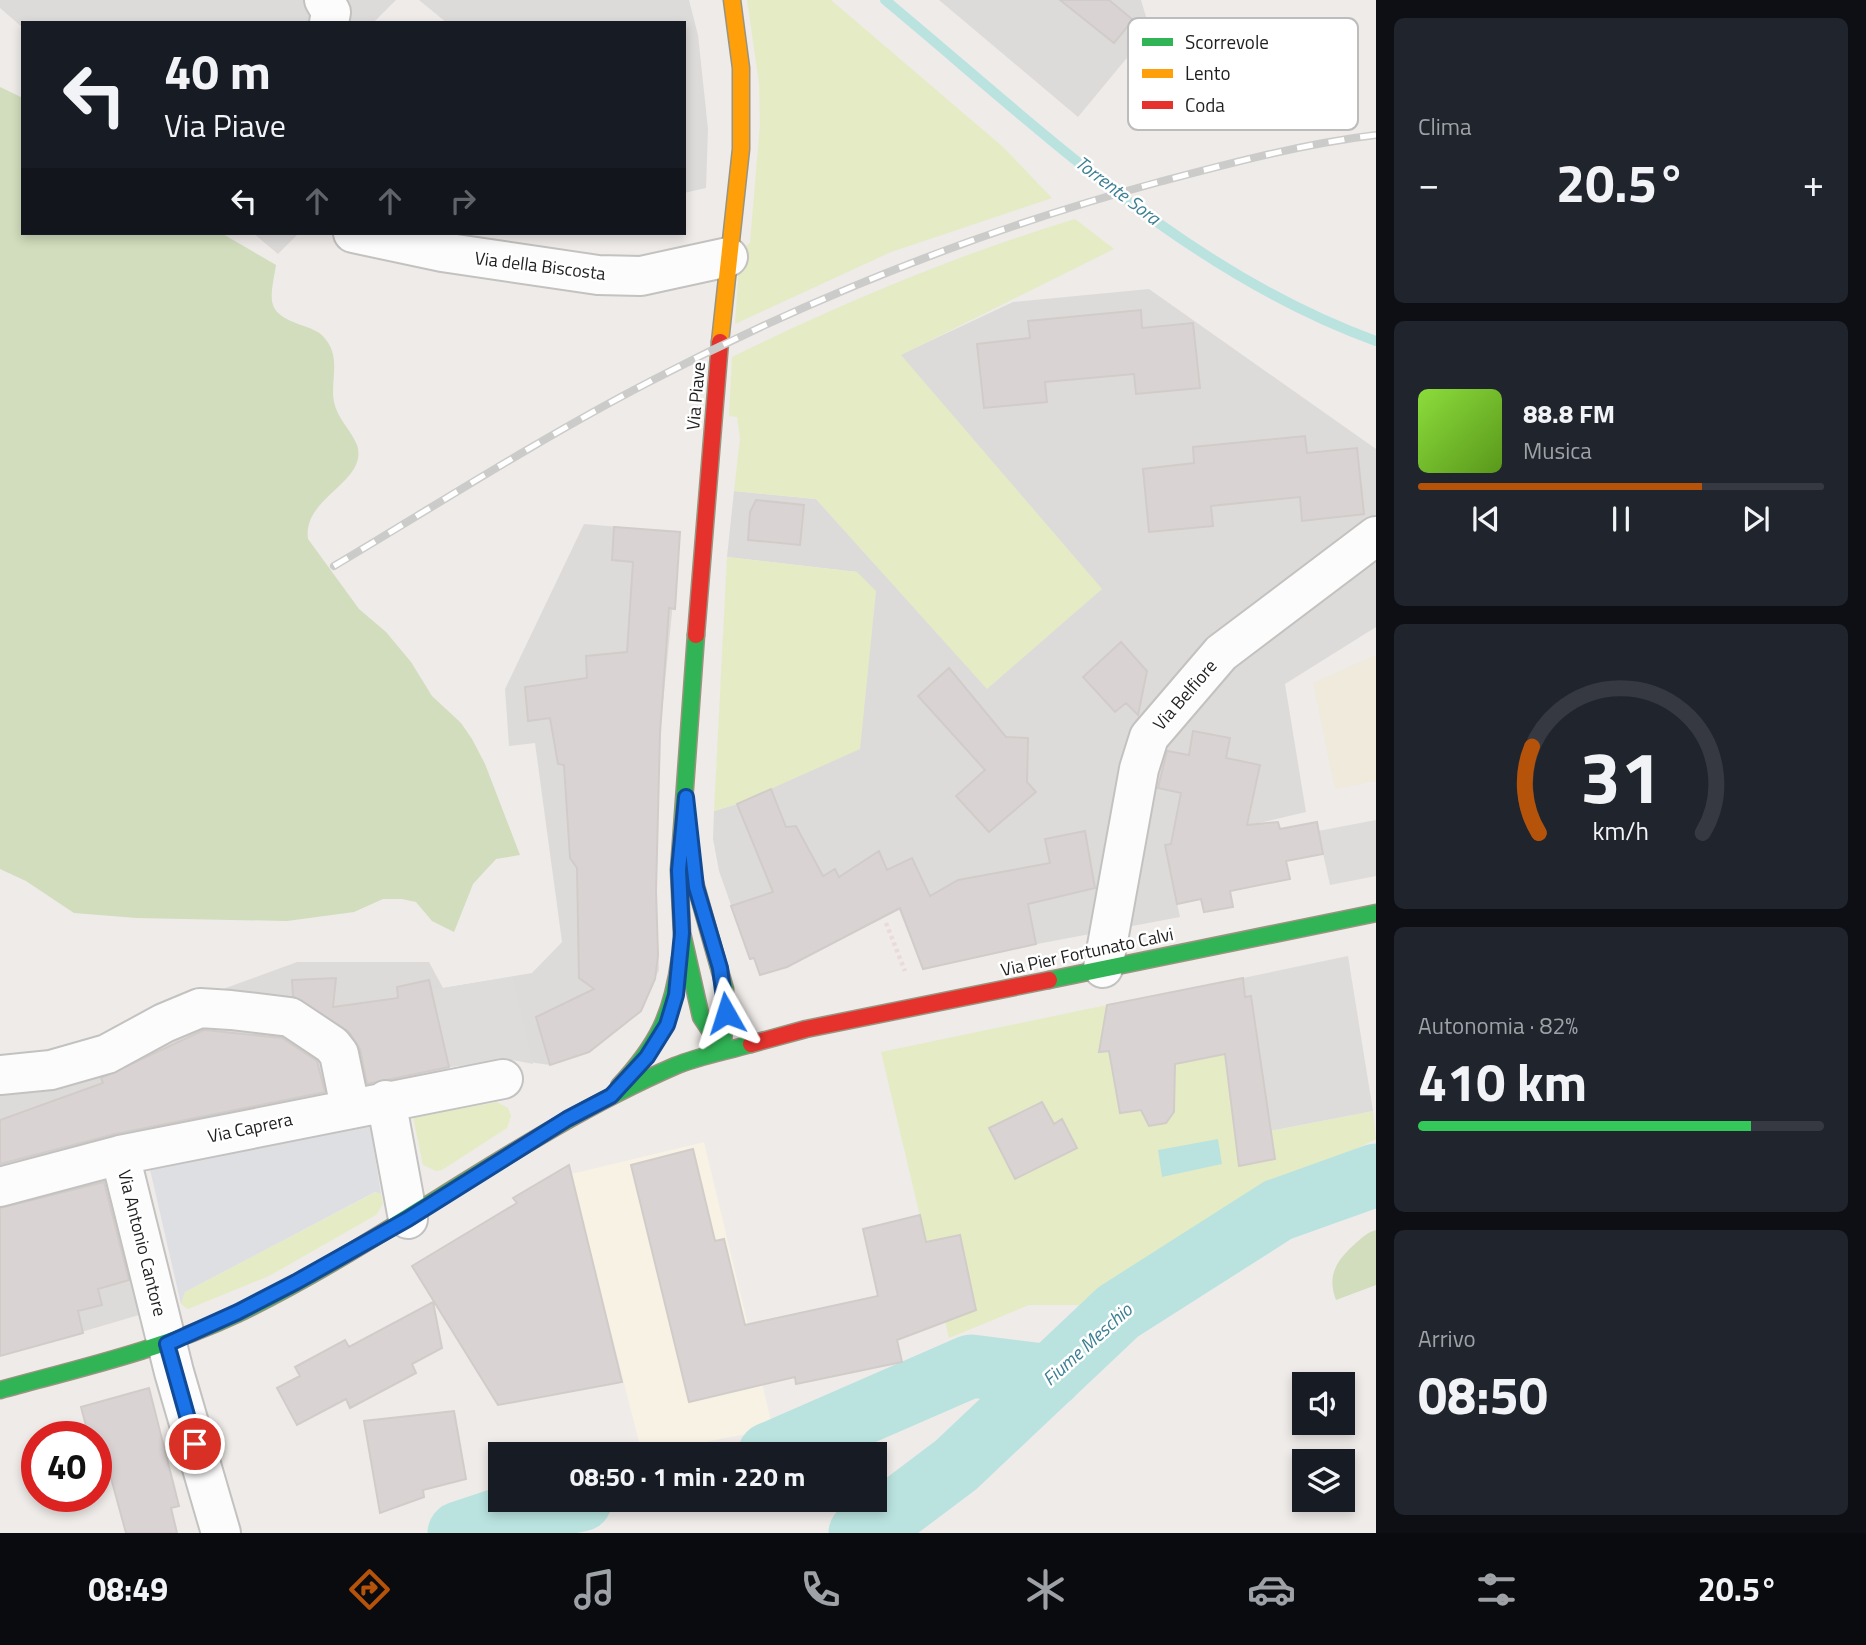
<!DOCTYPE html>
<html lang="it">
<meta charset="utf-8">
<style>
:root{--surface:#171b24;--page:#20242c;--text:#f1f3f6;--muted:#9ea1a6;--line:#363941;--accent:#b45309}
body{margin:0;font-family:"Titillium Web",sans-serif;background:var(--page);color:var(--text);height:100vh;display:flex;flex-direction:column;font-size:26px;white-space:nowrap}
*{box-sizing:border-box;margin:0}
p{font-size:23px;color:var(--muted)}
.icon{flex:none;width:38px;height:38px;fill:none;stroke:currentColor;stroke-width:2;stroke-linecap:round;stroke-linejoin:round}
.map{position:relative;flex:1;overflow:hidden}
.drawer{display:flex;flex-direction:column;gap:18px;padding:18px;background:#0d0f14;width:490px}
.drawer>*{flex:none}
.hud{position:absolute;left:21px;top:21px;width:665px;height:214px;border-radius:0px;box-shadow:0 4px 10px #0003;background:#171b24;color:var(--text);overflow:hidden}
.controls{position:absolute;left:1292px;top:1372px;display:grid;gap:14px}
.controls a{display:grid;place-items:center;width:63px;height:63px;border-radius:0px;background:var(--surface);box-shadow:0 4px 10px #0003;font-size:35px}
.speed{position:absolute;left:21px;top:1421px;display:flex;gap:14px;font-size:35px;font-weight:700;text-align:center}
.speed>*{display:grid;place-content:center;width:91px;height:91px;border-radius:50%;background:var(--surface);box-shadow:0 4px 10px #0003;line-height:1}
.speed .limit{border:10px solid #d22;background:#fff;color:#111}
.pin{position:absolute;display:grid;place-items:center;width:60px;height:60px;color:#fff;margin:-30px;border:4px solid #fff;border-radius:50%;box-shadow:0 2px 7px #0007}
.me{position:absolute;width:77px;margin:-38px;rotate:354deg;stroke-linejoin:round;filter:drop-shadow(0 0 5px #0008)}
.turn{display:flex;align-items:center;gap:24px;height:147px;padding:0 28px;font-size:32px}
.turn .icon{width:91px;height:91px;stroke-width:2.5}
.turn b{display:block;font-size:49px;line-height:60px}
.lanes{display:flex;align-items:center;height:66px;padding:0 28px;background:#0003;justify-content:center;gap:35px;direction:ltr}
.lanes .off{opacity:.35}
.big{font-size:52px;font-weight:700;line-height:1.1}
.drawer .tile{flex:1;display:flex;flex-direction:column;justify-content:center;gap:10px;min-width:0;padding:0 24px;border-radius:10px;background:var(--page)}
.drawer .dial{align-items:center;gap:0}
.dial svg{height:182px;overflow:visible;fill:none;stroke:var(--line);stroke-width:7;stroke-linecap:round;text-anchor:middle}
.dial text{fill:var(--text);stroke:none}
.song{display:flex;align-items:center;gap:21px}
.cover{width:84px;height:84px;border-radius:10px;background:linear-gradient(135deg,hsl(90 70% 55%),hsl(90 70% 35%))}
.played{height:7px;border-radius:4px;background:linear-gradient(90deg,var(--accent) 70%,var(--line) 70%)}
.keys{display:flex;justify-content:space-around;direction:ltr}
.heat{display:flex;justify-content:space-between;align-items:center;font-size:38px;direction:ltr}
.charge{height:10px;border-radius:5px;background:linear-gradient(90deg,#34c759 82%,var(--line) 0)}
.trip{position:absolute;left:488px;top:1442px;width:399px;height:70px;border-radius:0px;background:var(--surface);box-shadow:0 4px 10px #0003;font-weight:700;line-height:70px;text-align:center}
.tab-bar{display:flex;height:112px;justify-content:space-around;align-items:center;background:#090b0e;color:var(--muted)}
.tab-bar .icon{width:49px;height:49px}
.tab-bar .current{color:var(--accent)}
.tab-bar b{font-size:32px;color:var(--text)}
main{display:flex;flex:1;min-height:0}
.map>svg:first-child{display:block}
.residential{fill:#dddbda}
.education{fill:#f7f2e4}
.farmland{fill:#efeadb}
.grass{fill:#e5ecc5}
.forest{fill:#d1ddbc}
.parking{fill:#dedcdb}
.plaza{fill:#dedfe3}
.water{fill:#bae3e0}
.lines{fill:none;stroke-linecap:round;stroke-linejoin:round}
.stream{stroke:#bae3e0;stroke-width:10}
.river{stroke:#bae3e0;stroke-width:63}
.building{fill:#d9d4d3;stroke:#d1ccc9;stroke-width:2}
.street-casing{stroke:#c3c2c0;stroke-width:42}
.fast-casing{stroke:#99947f;stroke-width:19}
.slow-casing{stroke:#99947f;stroke-width:19}
.jam-casing{stroke:#99947f;stroke-width:19}
.path{stroke:#ecd9dc;stroke-width:4.5;stroke-dasharray:3.5 3.5;stroke-linecap:butt}
.street{stroke:#fcfcfc;stroke-width:38}
.fast{stroke:#30b455;stroke-width:16}
.slow{stroke:#ff9f0a;stroke-width:16}
.jam{stroke:#e5322d;stroke-width:16}
.rail-casing{stroke:#cbcbca;stroke-width:8}
.rail{stroke:#fff;stroke-width:5;stroke-dasharray:16;stroke-linecap:butt}
.route-casing{stroke:#114b97;stroke-width:18}
.route{stroke:#1a73e8;stroke-width:12}
.labels{text-anchor:middle;stroke-width:5;stroke-linejoin:round;paint-order:stroke}
.street-label{font-size:18px;fill:#1f1f1f;stroke:#fff}
.water-label{font-size:19px;font-style:italic;fill:#3b7f93;stroke:#fff}
.key{fill:#fff;stroke:#bcbcbc;stroke-width:2}
.key-label{font-size:19px;fill:#1f1f1f}
</style>
<main>
<div class="map">
<svg width="1376" height="1533" viewBox="0 0 1376 1533">
<rect width="100%" height="100%" fill="#eeebe8"/>
<path class="residential" d="M 0,0 L 396,0 L 373,23 L 23,23 L 23,28 L 0,8 Z
M 419,0 L 689,0 L 698,35 L 708,129 L 706,188 L 684,193 L 684,23 L 447,23 Z
M 939,0 L 1141,0 L 1150,30 L 1078,117 Z
M 253,233 L 299,233 L 278,254 Z
M 1149,289 L 1376,449 L 1376,627 L 1285,684 L 1306,812 L 1165,845 L 1180,917 L 1005,950 L 923,969 L 899,910 L 787,967 L 760,975 L 754,958 L 750,959 L 719,871 L 713,839 L 714,811 L 737,804 L 857,572 L 727,557 L 734,491 L 816,499 L 987,688 L 900,355 L 1013,302 Z
M 584,524 L 680,532 L 660,733 L 656,891 L 659,970 L 650,990 L 622,1026 L 589,1052 L 550,1065 L 513,1060 L 449,1067 L 450,1072 L 105,1143 L 144,1309 L 139,1315 L 0,1356 L 0,1090 L 212,993 L 297,962 L 429,962 L 443,988 L 532,973 L 562,942 L 535,743 L 509,746 L 505,689 Z"/>
<path class="education" d="M 704,1142 L 773,1429 L 642,1454 L 571,1174 Z"/>
<path class="farmland" d="M 1376,655 L 1376,781 L 1335,789 L 1313,683 Z"/>
<path class="grass" d="M 747,0 L 831,0 L 1003,147 L 1052,198 L 891,252 L 735,324 L 740,250 L 750,243 L 760,124 L 759,83 Z
M 1075,219 L 1114,249 L 901,355 L 1102,589 L 987,689 L 816,499 L 734,491 L 740,438 L 737,417 L 729,416 L 732,357 C 844,302 956,255 1075,219 Z
M 727,557 L 857,572 L 876,591 L 860,749 L 737,804 L 714,811 Z
M 1107,1005 L 1100,1052 L 1109,1051 L 1121,1113 L 1141,1110 L 1164,1067 L 1236,1052 L 1239,1081 L 1229,1085 L 1239,1166 L 1275,1159 L 1271,1131 L 1373,1111 L 1376,1139 C 1279,1188 1177,1230 1096,1305 L 1029,1305 L 949,1338 L 881,1052 Z
M 497,1102 L 508,1108 L 511,1116 L 507,1128 L 442,1170 L 436,1171 L 423,1165 L 413,1117 Z
M 376,1192 L 381,1194 L 383,1204 L 376,1215 L 269,1276 L 188,1309 L 181,1304 L 185,1292 Z"/>
<path class="forest" d="M 0,87 L 23,98 L 23,233 L 221,233 L 276,265 C 270,301 264,313 304,326 C 312,329 321,332 326,340 C 341,358 330,382 334,402 C 337,418 351,430 357,445 C 369,482 302,497 308,539 L 359,609 L 386,632 L 411,662 L 432,696 L 461,723 L 472,739 L 485,764 L 520,855 L 496,859 L 473,884 L 454,932 L 432,921 L 416,902 L 402,899 L 383,899 L 354,912 L 287,921 L 137,918 L 74,913 L 26,881 L 0,869 Z
M 1376,1230 L 1376,1285 L 1336,1300 C 1326,1274 1338,1259 1357,1242 C 1363,1237 1368,1232 1376,1230 Z"/>
<path class="parking" d="M 1376,820 L 1376,876 L 1330,885 L 1318,831 Z
M 1348,956 L 1373,1111 L 1270,1131 L 1248,1018 L 1243,978 Z
M 512,977 L 533,1064 L 513,1060 L 449,1067 L 431,990 Z"/>
<path class="plaza" d="M 370,1125 L 381,1194 L 375,1192 L 185,1292 L 181,1304 L 149,1165 Z"/>
<path class="water" d="M 1218,1139 L 1222,1164 L 1162,1177 L 1158,1150 Z"/>
<g class="lines">
<path class="stream" d="M 885,0 C 1037,126 1187,273 1376,341"/>
<path class="river" d="M 769,1454 L 971,1366 L 1051,1376
M 459,1533 L 525,1511 L 581,1500
M 860,1533 L 895,1511 L 956,1465 L 1118,1312 L 1278,1210 L 1376,1175"/>
</g>
<path class="building" d="M 1060,0 L 1109,0 L 1133,20 L 1114,43 Z
M 1141,310 L 1142,328 L 1193,323 L 1200,388 L 1136,394 L 1134,374 L 1045,382 L 1047,402 L 984,408 L 977,344 L 1030,338 L 1028,321 Z
M 1305,436 L 1307,453 L 1357,448 L 1364,514 L 1302,521 L 1300,497 L 1211,506 L 1213,526 L 1149,532 L 1143,469 L 1194,463 L 1193,447 Z
M 756,500 L 804,505 L 800,545 L 748,540 L 750,512 Z
M 614,527 L 680,532 L 675,609 L 669,608 L 660,733 L 656,891 L 658,955 L 655,979 L 641,1011 L 589,1052 L 550,1065 L 536,1017 L 594,989 L 579,978 L 577,868 L 570,858 L 564,765 L 558,764 L 550,718 L 528,721 L 525,687 L 587,678 L 586,656 L 627,652 L 633,562 L 612,560 Z
M 1121,642 L 1147,671 L 1138,715 L 1126,703 L 1115,712 L 1083,677 Z
M 949,668 L 1006,737 L 1028,738 L 1027,782 L 1036,792 L 989,832 L 956,796 L 985,770 L 918,696 Z
M 1193,731 L 1230,738 L 1226,758 L 1260,765 L 1247,825 L 1278,822 L 1280,829 L 1317,822 L 1323,854 L 1286,861 L 1290,879 L 1230,891 L 1233,907 L 1204,912 L 1201,899 L 1177,904 L 1165,845 L 1171,844 L 1181,793 L 1158,788 L 1167,751 L 1189,755 Z
M 771,789 L 786,827 L 796,826 L 823,876 L 835,869 L 839,877 L 879,851 L 887,870 L 912,858 L 930,896 L 958,880 L 1050,863 L 1045,839 L 1085,831 L 1095,888 L 1028,904 L 1036,944 L 923,969 L 900,908 L 787,967 L 760,975 L 754,958 L 750,959 L 731,906 L 773,892 L 737,804 Z
M 336,978 L 333,1007 L 398,998 L 397,987 L 429,980 L 449,1067 L 367,1084 L 360,1049 L 349,1032 L 293,996 L 292,980 Z
M 1243,978 L 1245,997 L 1251,996 L 1275,1159 L 1239,1166 L 1225,1054 L 1175,1064 L 1174,1112 L 1166,1123 L 1149,1126 L 1141,1110 L 1120,1113 L 1109,1051 L 1099,1052 L 1107,1005 Z
M 204,1030 L 282,1038 L 317,1061 L 325,1092 L 115,1134 L 0,1164 L 0,1120 L 103,1083 L 101,1078 Z
M 1042,1102 L 1054,1124 L 1062,1119 L 1077,1148 L 1015,1179 L 989,1128 Z
M 693,1149 L 715,1241 L 724,1239 L 745,1325 L 878,1296 L 863,1229 L 920,1215 L 926,1242 L 960,1235 L 976,1310 L 897,1340 L 902,1362 L 796,1384 L 795,1377 L 689,1402 L 631,1165 Z
M 569,1165 L 622,1382 L 498,1405 L 412,1266 L 517,1203 L 513,1198 Z
M 104,1182 L 129,1280 L 98,1289 L 102,1305 L 78,1311 L 83,1333 L 0,1356 L 0,1208 Z
M 433,1302 L 442,1348 L 412,1364 L 416,1373 L 350,1408 L 346,1399 L 297,1425 L 277,1388 L 300,1376 L 295,1367 L 345,1340 L 349,1347 Z
M 149,1388 L 179,1506 L 171,1508 L 177,1533 L 126,1533 L 105,1456 L 96,1458 L 96,1437 L 89,1437 L 81,1407 Z
M 454,1411 L 466,1479 L 423,1490 L 424,1497 L 380,1513 L 364,1421 Z"/>
<g class="lines">
<g class="street-casing">
<path id="street" d="M 324,0 L 331,12 L 329,23
M 353,233 L 442,252 L 598,275 L 641,276 L 728,257
M 1103,968 L 1139,769 L 1149,737 L 1221,653 L 1376,536
M 0,1075 L 51,1070 L 107,1054 L 164,1023 L 200,1008 L 231,1010 L 290,1017 L 332,1045 L 339,1054 L 350,1107
M 386,1100 L 408,1219
M 120,1155 L 174,1372 L 221,1533
M 0,1187 L 120,1155 L 503,1079"/>
</g>
<g class="fast-casing">
<path id="fast" d="M 696,635 L 679,870 L 682,933 L 701,1017 L 723,1050
M 695,883 L 725,989 L 723,1050
M 1049,980 L 1376,913
M 619,1086 C 658,1044 672,1015 680,958
M 0,1390 C 80,1368 161,1350 237,1314 C 388,1241 521,1133 675,1066 C 699,1056 727,1051 751,1044"/>
</g>
<g class="slow-casing">
<path id="slow" d="M 720,342 L 741,149 L 741,68 L 732,0"/>
</g>
<g class="jam-casing">
<path id="jam" d="M 696,635 L 720,342
M 751,1044 L 806,1029 L 1049,980"/>
</g>
<path class="path" d="M 886,923 L 905,971"/>
<use href="#street" class="street"/>
<use href="#fast" class="fast"/>
<use href="#slow" class="slow"/>
<use href="#jam" class="jam"/>
<g class="rail-casing">
<path id="rail" d="M 334,566 C 438,504 541,438 649,382 C 812,297 981,230 1159,182 C 1231,163 1302,144 1376,135"/>
</g>
<use href="#rail" class="rail"/>
</g>
<g class="lines">
<g class="route-casing">
<path id="route" d="M 195,1444 L 167,1344 L 238,1312 L 296,1282 L 408,1219 L 567,1119 L 611,1096 L 647,1057 L 667,1025 L 676,995 L 682,933 L 679,870 L 686,797 L 696,887 L 720,968 L 726,1013"/>
</g>
<use href="#route" class="route"/>
</g>
<g class="labels">
<g class="street-label">
<text transform="translate(540 266) rotate(7)" y="6">Via della Biscosta</text>
<text transform="translate(696 396) rotate(-85)" y="6">Via Piave</text>
<text transform="translate(1185 695) rotate(-49)" y="6">Via Belfiore</text>
<text transform="translate(1087 952) rotate(-12)" y="6">Via Pier Fortunato Calvi</text>
<text transform="translate(250 1128) rotate(-12)" y="6">Via Caprera</text>
<text transform="translate(142 1243) rotate(76)" y="6">Via Antonio Cantore</text>
</g>
<g class="water-label">
<text transform="translate(1118 190) rotate(37)" y="7">Torrente Sora</text>
<text transform="translate(1087 1344) rotate(-42)" y="7">Fiume Meschio</text>
</g>
</g>
<rect x="1128" y="18" width="230" height="112" rx="10" class="key"/>
<rect x="1142" y="38" width="31" height="8" fill="#30b455"/>
<rect x="1142" y="69" width="31" height="9" fill="#ff9f0a"/>
<rect x="1142" y="101" width="31" height="8" fill="#e5322d"/>
<g class="key-label">
<text x="1185" y="49">Scorrevole</text>
<text x="1185" y="80">Lento</text>
<text x="1185" y="112">Coda</text>
</g>
</svg>
<div class="controls">
<a><svg class="icon" aria-label="sound" viewBox="0 0 24 24"><path d="M4 9h4l5-4v14l-5-4H4zM17 9q2 3 0 6"/></svg></a>
<a><svg class="icon" aria-label="layers" viewBox="0 0 24 24"><path d="M12 4l9 5-9 5-9-5zM3 14l9 5 9-5"/></svg></a>
</div>
<div class="speed"><div class="limit">40</div></div>
<div class="pin" style="left:195px;top:1444px;background:#d93025"><svg class="icon" aria-label="arrive" viewBox="0 0 24 24"><path d="M6 21V4h12l-3 4 3 4H6"/></svg></div>
<svg class="me" style="left:726px;top:1013px" viewBox="-20 -20 40 40"><path d="M0-17L14 15 0 8-14 15z" fill="#1a73e8" stroke="#fff" stroke-width="4"/></svg>
<div class="trip">08:50 · 1 min · 220 m</div>
<div class="hud">
<div class="turn"><svg class="icon" aria-label="left" viewBox="0 0 24 24"><path d="M17 20v-9H6M10 6l-5 5 5 5"/></svg><div><b>40 m</b>Via Piave</div></div>
<div class="lanes"><svg class="icon" aria-label="left" viewBox="0 0 24 24"><path d="M17 20v-9H6M10 6l-5 5 5 5"/></svg><svg class="icon off" aria-label="ahead" viewBox="0 0 24 24"><path d="M12 20V5M6 11l6-6 6 6"/></svg><svg class="icon off" aria-label="ahead" viewBox="0 0 24 24"><path d="M12 20V5M6 11l6-6 6 6"/></svg><svg class="icon off" aria-label="right" viewBox="0 0 24 24"><path d="M7 20v-9h11M14 6l5 5-5 5"/></svg></div>
</div>
</div>
<section class="drawer">
<div class="tile"><p>Clima</p>
<div class="heat"><a>−</a><b class="big">20.5°</b><a>+</a></div>
</div>
<div class="tile">
<div class="song"><i class="cover"></i><div><b>88.8 FM</b><p>Musica</p></div></div>
<div class="played"></div>
<div class="keys"><svg class="icon" aria-label="previous" viewBox="0 0 24 24"><path d="M18 5L8 12l10 7zM5 5v14"/></svg><svg class="icon" aria-label="pause" viewBox="0 0 24 24"><path d="M8 5v14M16 5v14"/></svg><svg class="icon" aria-label="next" viewBox="0 0 24 24"><path d="M6 5l10 7-10 7zM19 5v14"/></svg></div>
</div>
<div class="tile dial"><svg viewBox="0 0 100 80">
<path d="M14 69A42 42 0 1 1 86 69"/>
<path d="M14 69A42 42 0 0 1 11 31" stroke="#b45309"/>
<text x="50" y="56" font-size="32" font-weight="700">31</text>
<text x="50" y="72" font-size="11">km/h</text>
</svg></div>
<div class="tile"><p>Autonomia · 82%</p><b class="big">410 km</b><div class="charge"></div></div>
<div class="tile"><p>Arrivo</p><b class="big">08:50</b></div>
</section>
</main>
<nav class="tab-bar">
<b>08:49</b>
<svg class="icon current" aria-label="directions" viewBox="0 0 24 24"><path d="M12 3l9 9-9 9-9-9zM9 14v-3h6M13 9l2 2-2 2"/></svg>
<svg class="icon" aria-label="music" viewBox="0 0 24 24"><path d="M9 18V5l10-2v13"/><circle cx="6" cy="18" r="3"/><circle cx="16" cy="16" r="3"/></svg>
<svg class="icon" aria-label="phone" viewBox="0 0 24 24"><path d="M5 4h4l2 5-3 2q2 4 5 5l2-3 5 2v4C11 20 4 13 5 4z"/></svg>
<svg class="icon" aria-label="climate" viewBox="0 0 24 24"><path d="M12 3v18M4 7l16 10M4 17L20 7"/></svg>
<svg class="icon" aria-label="car" viewBox="0 0 24 24"><path d="M5 17H2v-5l4-1 3-4h7l3 4 3 1v5h-3M9 17h6M6 11h13"/><circle cx="7" cy="17" r="2"/><circle cx="17" cy="17" r="2"/></svg>
<svg class="icon" aria-label="filters" viewBox="0 0 24 24"><path d="M4 7h16M4 17h16"/><circle cx="9" cy="7" r="2"/><circle cx="15" cy="17" r="2"/></svg>
<b>20.5°</b>
</nav>
